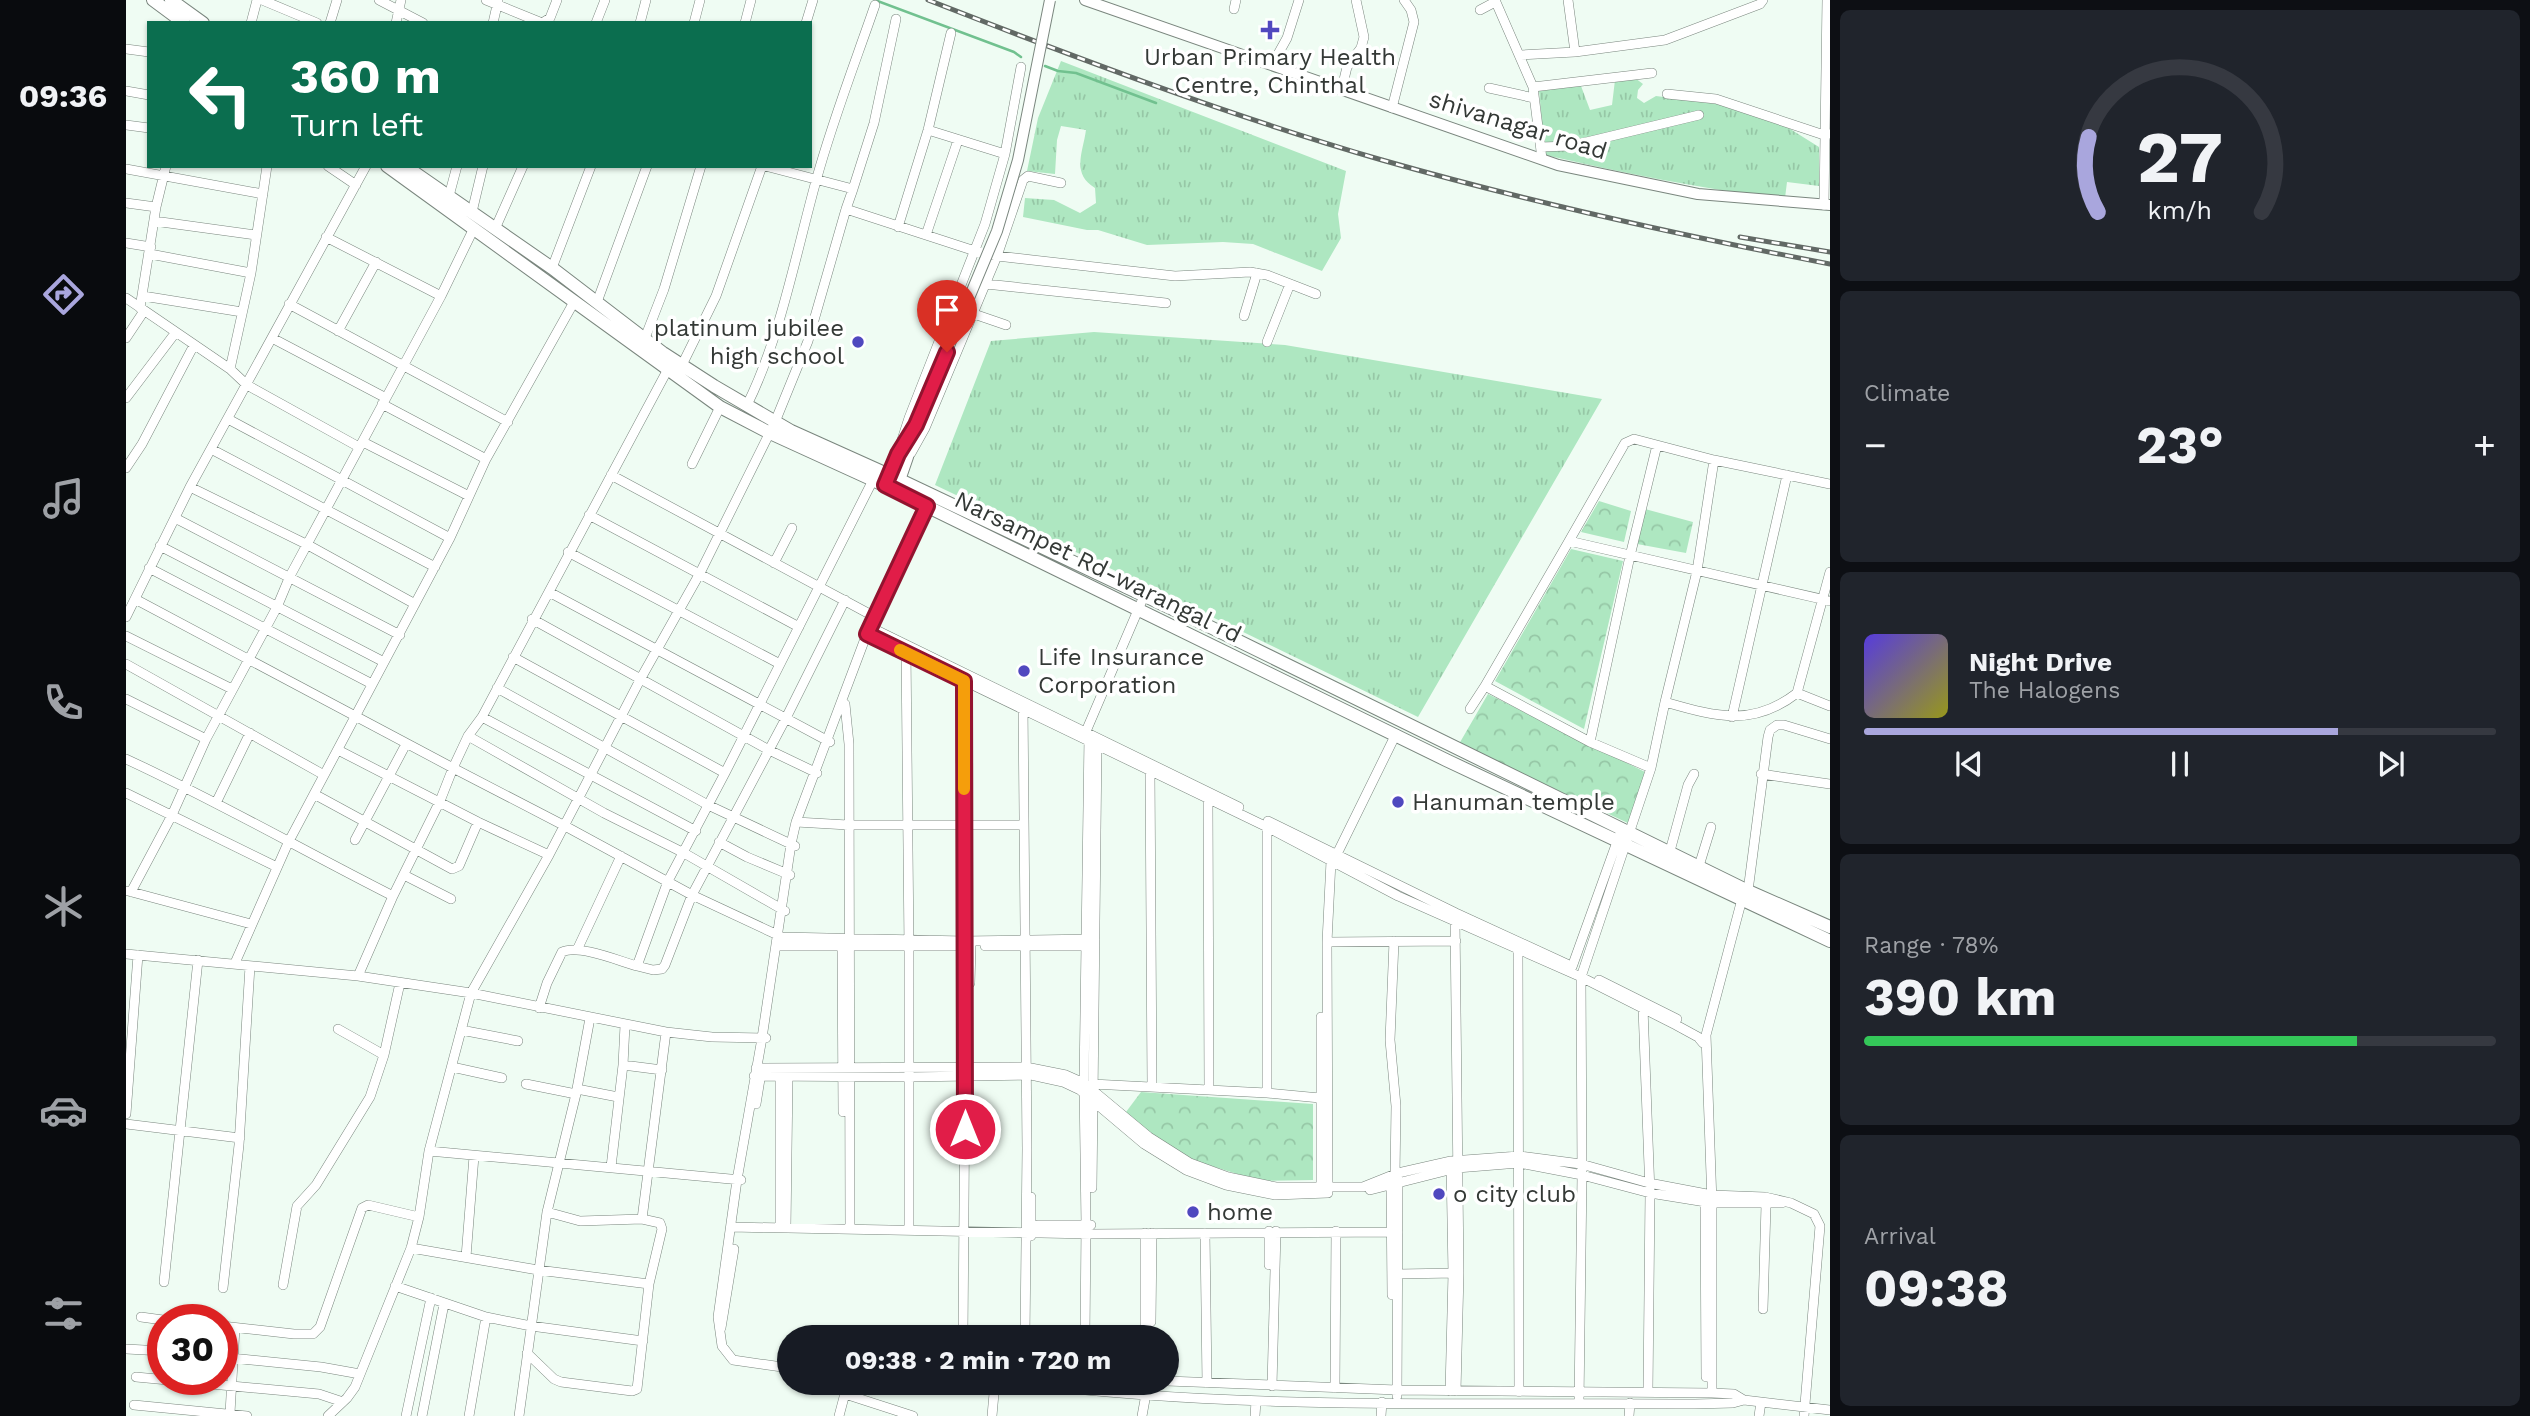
<!DOCTYPE html>
<meta charset="utf-8">
<style>
:root{--surface:#171b24;--page:#20242c;--text:#f1f3f6;--muted:#9ea1a6;--line:#363941;--accent:#a9a6dd}
body{margin:0;font-family:"Work Sans",sans-serif;background:var(--page);color:var(--text);height:100vh;display:flex;flex-direction:column;font-size:26px;white-space:nowrap}
*{box-sizing:border-box;margin:0}
p{font-size:23px;color:var(--muted)}
.icon{flex:none;width:38px;height:38px;fill:none;stroke:currentColor;stroke-width:2;stroke-linecap:round;stroke-linejoin:round}
.map{position:relative;flex:1;overflow:hidden}
.details{display:flex;flex-direction:column;gap:10px;padding:10px;background:#0d0f14;width:700px}
.details>*{flex:none}
.banner{position:absolute;left:21px;top:21px;width:665px;height:147px;border-radius:0px;box-shadow:0 2px 5px #0004;background:#0b6e4f;color:#fff;overflow:hidden}
.speed{position:absolute;left:21px;top:1304px;display:flex;gap:14px;font-size:35px;font-weight:700;text-align:center}
.speed>*{display:grid;place-content:center;width:91px;height:91px;border-radius:50%;background:var(--surface);box-shadow:0 2px 5px #0004;line-height:1}
.speed .limit{border:10px solid #d22;background:#fff;color:#111}
.pin{position:absolute;display:grid;place-items:center;width:60px;height:60px;color:#fff;margin:-72px -30px;border-radius:50% 50% 50% 0;rotate:-45deg;box-shadow:0 0 7px #0007}
.pin .icon{rotate:45deg}
.me{position:absolute;width:77px;margin:-38px;rotate:0deg;stroke-linejoin:round;filter:drop-shadow(0 0 5px #0008)}
.turn{display:flex;align-items:center;gap:24px;height:147px;padding:0 28px;font-size:32px}
.turn .icon{width:91px;height:91px;stroke-width:2.5}
.turn b{display:block;font-size:49px;line-height:60px}
.big{font-size:52px;font-weight:700;line-height:1.1}
.details .widget{flex:1;display:flex;flex-direction:column;justify-content:center;gap:10px;min-width:0;padding:0 24px;border-radius:10px;background:var(--page)}
.details .dial{align-items:center;gap:0}
.dial svg{height:182px;overflow:visible;fill:none;stroke:var(--line);stroke-width:7;stroke-linecap:round;text-anchor:middle}
.dial text{fill:var(--text);stroke:none}
.song{display:flex;align-items:center;gap:21px}
.cover{width:84px;height:84px;border-radius:10px;background:linear-gradient(135deg,hsl(250 70% 55%),hsl(60 70% 35%))}
.played{height:7px;border-radius:4px;background:linear-gradient(90deg,var(--accent) 75%,var(--line) 75%)}
.keys{display:flex;justify-content:space-around;direction:ltr}
.heat{display:flex;justify-content:space-between;align-items:center;font-size:38px;direction:ltr}
.charge{height:10px;border-radius:5px;background:linear-gradient(90deg,#34c759 78%,var(--line) 0)}
.trip{position:absolute;left:651px;top:1325px;width:402px;height:70px;border-radius:35px;background:var(--surface);box-shadow:0 2px 5px #0004;font-weight:700;line-height:70px;text-align:center}
main{display:flex;flex:1;min-height:0}
.tabs{display:flex;flex-direction:column;width:126px;justify-content:space-around;align-items:center;background:#090b0e;color:var(--muted)}
.tabs .icon{width:49px;height:49px}
.tabs .active{color:var(--accent)}
.tabs b{font-size:32px;color:var(--text)}
.map>svg:first-child{display:block}
.grass{fill:url(#grass-tufts)}
.park{fill:url(#park-crowns)}
.lines{fill:none;stroke-linecap:round;stroke-linejoin:round}
.stream{stroke:#71c18f;stroke-width:2.5}
.minor-casing{stroke:#7a867e;stroke-width:10}
.tertiary-casing{stroke:#7a867e;stroke-width:12}
.secondary-casing{stroke:#7a867e;stroke-width:14}
.minor{stroke:#fff;stroke-width:9}
.tertiary{stroke:#fff;stroke-width:10}
.secondary{stroke:#fff;stroke-width:12}
.rail-casing{stroke:#626965;stroke-width:5}
.rail{stroke:#fff;stroke-width:2.5;stroke-dasharray:8;stroke-linecap:butt}
.tertiary-bridge-casing{stroke:#7a867e;stroke-width:12;stroke-linecap:butt}
.tertiary-bridge{stroke:#fff;stroke-width:10}
.route-casing{stroke:#92132f;stroke-width:18}
.route{stroke:#e11d48;stroke-width:12}
.slow{stroke:#f59e0b;stroke-width:12}
.poi-dot{fill:#5048bf;stroke:#fff;stroke-width:2.5}
.labels{text-anchor:middle;stroke-width:7;stroke-linejoin:round;paint-order:stroke}
.poi-label{font-size:24px;fill:#343936;stroke:#fff;text-anchor:start}
.street-label{font-size:24px;fill:#343936;stroke:#fff}
</style>
<main>
<nav class="tabs">
<b>09:36</b>
<svg class="icon active" aria-label="directions" viewBox="0 0 24 24"><path d="M12 3l9 9-9 9-9-9zM9 14v-3h6M13 9l2 2-2 2"/></svg>
<svg class="icon" aria-label="music" viewBox="0 0 24 24"><path d="M9 18V5l10-2v13"/><circle cx="6" cy="18" r="3"/><circle cx="16" cy="16" r="3"/></svg>
<svg class="icon" aria-label="phone" viewBox="0 0 24 24"><path d="M5 4h4l2 5-3 2q2 4 5 5l2-3 5 2v4C11 20 4 13 5 4z"/></svg>
<svg class="icon" aria-label="climate" viewBox="0 0 24 24"><path d="M12 3v18M4 7l16 10M4 17L20 7"/></svg>
<svg class="icon" aria-label="car" viewBox="0 0 24 24"><path d="M5 17H2v-5l4-1 3-4h7l3 4 3 1v5h-3M9 17h6M6 11h13"/><circle cx="7" cy="17" r="2"/><circle cx="17" cy="17" r="2"/></svg>
<svg class="icon" aria-label="filters" viewBox="0 0 24 24"><path d="M4 7h16M4 17h16"/><circle cx="9" cy="7" r="2"/><circle cx="15" cy="17" r="2"/></svg>
</nav>
<div class="map">
<svg width="1704" height="1416" viewBox="0 0 1704 1416">
<defs>
<pattern id="grass-tufts" width="24" height="20" patternUnits="userSpaceOnUse" patternTransform="scale(1.75)"><rect width="24" height="20" fill="#aee7c1"/><path d="M3 7l-1-3M5 7V3M7 7l1-3M15 17l-1-3M17 17v-4M19 17l1-3" fill="none" stroke="#96c7a6"/></pattern>
<pattern id="park-crowns" width="20" height="18" patternUnits="userSpaceOnUse" patternTransform="scale(1.75)"><rect width="20" height="18" fill="#aee7c1"/><path d="M2 6a3 3 0 1 1 6 0M12 15a3 3 0 1 1 6 0" fill="none" stroke="#96c7a6"/></pattern>
</defs>
<rect width="100%" height="100%" fill="#effcf3"/>
<path class="grass" d="M 935,61 L 1220,171 L 1212,214 L 1215,238 L 1196,271 L 1127,244 L 1097,242 L 1021,245 L 972,230 L 961,230 L 897,217 L 899,198 L 928,200 L 954,213 L 970,203 L 969,188 C 945,174 957,152 960,130 L 935,126 L 931,140 L 929,174 L 901,171 L 912,118 Z
M 1509,78 L 1517,84 L 1512,90 L 1511,98 L 1518,103 L 1530,96 L 1599,105 L 1653,122 L 1693,147 L 1693,186 L 1661,182 L 1659,198 C 1577,190 1499,173 1419,155 L 1413,90 L 1455,86 L 1464,110 L 1486,105 L 1489,80 Z
M 968,332 L 1159,345 L 1476,399 L 1292,717 L 1080,614 L 809,485 L 865,341 Z"/>
<path class="park" d="M 1473,501 L 1505,511 L 1498,542 L 1455,532 Z
M 1519,509 L 1567,522 L 1560,553 L 1511,544 Z
M 1445,549 L 1497,561 L 1458,729 L 1369,681 Z
M 1362,694 L 1519,772 L 1504,824 L 1333,744 Z
M 1015,1092 L 1187,1104 L 1187,1180 L 1134,1181 L 1063,1159 L 1028,1136 L 1000,1112 Z"/>
<g class="lines">
<path class="stream" d="M 749,0 L 888,52 L 895,57
M 919,66 L 932,71 L 950,73 L 1030,103"/>
<g class="minor-casing">
<path id="minor" d="M 136,0 L 191,23
M 253,0 L 297,23
M 360,0 L 416,23 L 424,18 L 431,0
M 1369,0 L 1407,87 L 1416,159
M 1442,0 L 1449,52
M 1108,9 L 1110,0
M 1354,10 L 1369,2
M 125,23 L 131,0
M 204,23 L 211,0
M 270,23 L 275,0
M 367,23 L 372,1
M 470,23 L 479,0
M 514,23 L 520,0
M 568,23 L 574,0
M 619,23 L 625,0
M 680,23 L 687,0
M 0,49 L 23,52
M 1395,55 L 1449,52 L 1539,40 L 1634,4 L 1637,0
M 1146,65 L 1161,38 L 1173,0
M 1407,87 L 1526,73
M 1216,88 L 1221,67 L 1235,48 L 1238,37 L 1230,0
M 1363,88 L 1408,98
M 0,91 L 23,95
M 1541,94 L 1590,99 L 1698,135 L 1704,134
M 1266,108 L 1288,22 L 1285,10 L 1278,0
M 0,125 L 23,128
M 802,130 L 879,154
M 1415,147 L 1444,146 L 1573,115
M 202,166 L 230,185
M 639,166 L 727,189 L 720,209 L 849,251 L 871,256 L 1049,276 L 1124,272 L 1141,275 L 1190,294
M 0,169 L 137,194
M 727,189 L 748,123 L 770,19
M 323,196 L 331,166
M 0,203 L 30,207
M 1698,205 L 1701,0
M 346,212 L 357,166
M 28,221 L 130,235
M 772,227 L 802,130 L 825,33
M 369,229 L 397,166
M 800,235 L 832,140
M 200,237 L 315,296
M 0,243 L 25,247
M 24,254 L 125,273
M 426,268 L 465,166
M 860,284 L 1040,303
M 17,296 L 116,312
M 0,298 L 104,369 L 121,385 L 233,447
M 471,302 L 521,166
M 163,304 L 382,422
M 14,308 L 30,207 L 40,166
M 848,314 L 880,325
M 1118,316 L 1131,273
M 212,331 L 250,262
M 0,338 L 18,311
M 146,338 L 260,398
M 519,338 L 538,289 L 575,166
M 1141,342 L 1164,284
M 556,365 L 590,296 L 636,166
M 104,369 L 125,273 L 141,166
M 0,398 L 50,332
M 256,404 L 360,459
M 621,405 C 654,339 670,253 690,181 C 706,122 729,63 749,5
M 102,419 L 324,538
M 237,442 L 343,496
M 774,446 L 783,418 L 859,224 L 879,154 L 895,67
M 85,449 L 309,567
M 785,453 L 799,428 L 871,256 L 897,180 L 902,176 L 935,183
M 566,464 L 594,407
M 0,468 L 16,444 L 68,345
M 485,475 L 751,618
M 64,487 L 182,545 L 289,604
M 463,515 L 673,627
M 49,518 L 274,635
M 1443,541 L 1499,443 L 1508,439 L 1588,460 L 1704,484
M 34,546 L 258,662
M 442,552 L 654,664
M 648,563 L 666,528
M 23,568 L 246,684
M 1704,572 L 1671,693 L 1704,706
M 423,592 L 704,742
M 9,599 L 327,768 L 439,826 L 566,895 L 656,937 L 838,941 L 969,939
M 0,617 L 64,487 L 240,166
M 406,619 L 643,750 L 691,773
M 744,627 L 1113,807
M 741,634 L 1141,827 L 1272,896 L 1455,977 L 1550,1025 L 1572,1037 L 1577,1043 L 1580,1035
M 0,636 L 106,689
M 780,650 L 783,947 L 783,1230
M 387,657 L 599,773
M 0,664 L 198,775
M 1359,686 L 1443,541 L 1704,601
M 371,688 L 582,805 L 669,846
M 0,699 L 80,739
M 1539,702 L 1571,571 L 1588,460
M 719,704 L 723,744 L 724,1229
M 897,705 L 901,1149 L 899,1337
M 1344,709 L 1359,686 L 1464,742 L 1525,768 L 1539,702 C 1588,716 1626,728 1671,693
M 356,717 L 570,831
M 1606,717 L 1661,475
M 342,736 L 478,813 L 558,853 L 659,911
M 958,736 L 1018,596
M 1464,742 L 1504,556 L 1531,445
M 212,750 L 352,822 L 423,855
M 0,759 C 91,801 178,851 267,896
M 1024,771 L 1026,1087
M 1635,774 L 1704,784
M 0,793 L 151,867
M 188,794 L 326,869 L 333,866 L 352,822
M 1082,799 L 1083,1090
M 90,803 L 124,733
M 1142,821 L 1330,913 L 1441,964
M 670,822 L 722,825 L 897,825
M 229,840 L 280,744
M 593,842 L 621,857 L 664,875
M 1544,851 L 1562,785 L 1568,774
M 1573,866 L 1585,827
M 278,875 L 325,899
M 2,891 L 125,924
M 5,892 L 46,815 L 80,739 L 151,607 L 164,576 L 315,296 L 348,228
M 1329,921 L 1333,1273 L 1330,1391
M 1268,941 L 1264,1040 L 1270,1106 L 1269,1175
M 1201,942 L 1330,941
M 716,944 L 717,1112
M 650,946 L 831,946
M 859,946 L 964,946
M 1392,948 L 1393,1392
M 451,950 L 495,856
M 0,954 L 232,976 L 267,896 L 314,801 L 327,768 L 342,736 L 356,717 L 542,369
M 109,963 L 162,843 L 324,538 L 360,459 L 448,302
M 511,966 L 527,970 L 536,969 L 539,965 L 566,895 L 660,718 L 719,600
M 1446,967 L 1496,828
M 232,976 L 345,993 L 540,1032 L 586,1037 L 640,1038
M 1473,980 L 1551,1019
M 844,983 L 845,946
M 413,1008 L 421,983 L 436,952 C 452,944 493,961 511,966 L 542,881 L 599,773 L 747,480
M 1517,1008 L 1524,1193 L 1522,1392
M 1195,1017 L 1195,1187
M 212,1029 L 258,1055
M 335,1030 L 392,1041
M 497,1065 L 536,1070
M 326,1067 L 376,1078
M 630,1068 L 900,1067 L 940,1075 L 958,1083 L 1023,1137 L 1064,1163 L 1102,1177 L 1150,1187 L 1237,1187 L 1272,1173 L 1325,1161 L 1393,1156 L 1455,1164 L 1523,1183 L 1586,1195 L 1639,1197 L 1665,1203 L 1688,1214 L 1694,1226 L 1678,1416
M 628,1076 L 783,1077 L 905,1075 L 937,1082 L 954,1090 L 1018,1144 L 1060,1170 L 1100,1185 L 1149,1195 L 1202,1193
M 400,1084 L 450,1094
M 966,1084 L 1141,1093 L 1194,1098
M 451,1089 L 492,1097
M 1141,1093 L 1141,827
M 630,1104 L 635,1073
M 0,1114 L 12,955
M 0,1124 L 114,1138
M 303,1151 L 615,1180
M 485,1167 L 497,1065 L 499,1025
M 1265,1184 L 1266,1295
M 1202,1187 L 1201,942 L 1205,861 L 1211,854 L 1270,734
M 966,1188 L 971,743
M 1244,1190 L 1331,1168 L 1393,1163 L 1456,1175 L 1524,1193 L 1586,1203 L 1656,1203
M 1579,1199 L 1580,1377
M 516,1219 L 540,1032
M 912,1225 L 965,1225
M 605,1227 L 965,1234 L 1272,1232
M 654,1228 L 654,1077
M 660,1228 L 662,1077
M 1079,1233 L 1081,1383
M 905,1236 L 905,1197
M 285,1248 L 412,1270 L 523,1284
M 340,1257 L 348,1156
M 1143,1265 L 1143,1231
M 1272,1274 L 1330,1273
M 38,1282 L 72,960
M 157,1285 L 171,1206 L 190,1185 L 244,1097 L 258,1055 L 274,983
M 269,1286 L 360,1317 L 405,1326 L 517,1341
M 97,1288 L 113,1145 L 124,966
M 1637,1309 L 1640,1205
M 15,1317 L 37,1320
M 1025,1322 L 1026,1233
M 96,1326 L 168,1334 L 187,1334 L 194,1327 L 236,1208 L 242,1205 L 293,1217
M 595,1328 L 608,1249
M 837,1337 L 839,1077 L 837,678
M 959,1337 L 960,1225 L 958,1083 L 963,737
M 1019,1337 L 1019,1233
M 0,1349 L 37,1351
M 401,1353 L 428,1379 L 435,1382 L 506,1391 L 511,1389 L 523,1284 L 536,1229 L 534,1223 L 516,1219 L 454,1221 L 421,1212
M 96,1357 L 195,1367 L 234,1374
M 663,1368 L 607,1360 L 596,1346 L 592,1317 L 611,1180 L 636,1038 L 665,844 L 670,822 L 740,636 L 801,506
M 10,1377 L 193,1394 L 217,1402
M 1041,1381 L 1271,1390 L 1586,1393 L 1608,1394 L 1618,1400
M 886,1382 C 1112,1411 1342,1402 1569,1404 L 1607,1403 L 1618,1400 L 1704,1410
M 1146,1386 L 1150,1231
M 1209,1388 L 1210,1231
M 1324,1391 L 1327,1273 L 1325,1165
M 1586,1393 L 1586,1203 L 1580,1035 L 1616,899 L 1622,891 L 1642,737 L 1644,730 L 1651,725 L 1658,725 L 1704,739
M 719,1394 L 787,1416
M 1271,1396 L 1272,1179
M 1453,1403 L 1456,1175 L 1455,977 L 1525,768
M 8,1405 L 121,1416
M 104,1413 L 109,1328
M 202,1416 L 221,1398 L 229,1387 L 285,1248 L 293,1217 L 303,1151 L 345,993 L 423,855 L 515,678 L 574,573 L 649,422 L 682,341 L 720,209
M 280,1416 L 305,1298
M 296,1416 L 318,1304
M 343,1416 L 360,1317
M 393,1416 L 421,1212 L 450,1094 L 464,1018
M 713,1416 L 722,1382
M 866,1416 L 869,1382
M 1016,1416 L 1020,1394
M 1129,1416 L 1130,1401
M 1255,1416 L 1256,1402
M 1503,1416 L 1504,1403
M 1633,1416 L 1635,1402"/>
</g>
<g class="tertiary-casing">
<path id="tertiary" d="M 959,0 L 1432,165 L 1572,194 L 1704,205
M 761,481 L 784,433
M 772,486 L 782,457 L 790,425"/>
</g>
<g class="secondary-casing">
<path id="secondary" d="M 27,0 L 58,23
M 45,0 L 77,23
M 261,166 L 565,386 L 594,407 L 644,433 L 747,480 L 1320,760 L 1704,941
M 279,166 L 426,268 L 537,353 L 588,386 L 665,431 L 774,480 L 1072,621 L 1622,891 L 1704,927"/>
</g>
<use href="#minor" class="minor"/>
<use href="#tertiary" class="tertiary"/>
<use href="#secondary" class="secondary"/>
<g class="rail-casing">
<path id="rail" d="M 802,0 C 951,58 1101,115 1256,160 C 1403,202 1553,235 1704,264
M 1614,237 L 1704,252"/>
</g>
<use href="#rail" class="rail"/>
<g class="tertiary-bridge-casing">
<path id="tertiary-bridge" d="M 790,425 L 871,231 L 892,160 L 924,0"/>
</g>
<use href="#tertiary-bridge" class="tertiary-bridge"/>
</g>
<g class="lines">
<g class="route-casing">
<path id="route" d="M 821,352 L 790,425 L 772,454 L 759,485 L 801,506 L 741,634 L 838,681 L 839,1129"/>
</g>
<use href="#route" class="route"/>
<path class="slow" d="M 774,650 L 838,681 L 838,789"/>
</g>
<g class="poi-dot">
<path d="M1140.5 19.5h7v7h7v7h-7v7h-7v-7h-7v-7h7z"/>
<circle cx="732" cy="342" r="7"/>
<circle cx="898" cy="671" r="7"/>
<circle cx="1272" cy="802" r="7"/>
<circle cx="1313" cy="1194" r="7"/>
<circle cx="1067" cy="1212" r="7"/>
</g>
<g class="labels">
<g class="poi-label">
<text x="1144" y="65" text-anchor="middle">Urban Primary Health<tspan x="1144" dy="28">Centre, Chinthal</tspan></text>
<text x="718" y="336" text-anchor="end">platinum jubilee<tspan x="718" dy="28">high school</tspan></text>
<text x="912" y="665">Life Insurance<tspan x="912" dy="28">Corporation</tspan></text>
<text x="1286" y="810">Hanuman temple</text>
<text x="1327" y="1202">o city club</text>
<text x="1081" y="1220">home</text>
</g>
<g class="street-label">
<text transform="translate(1392 125) rotate(17)" y="8">shivanagar road</text>
<text transform="translate(972 567) rotate(26)" y="8">Narsampet Rd-warangal rd</text>
</g>
</g>
</svg>
<div class="speed"><div class="limit">30</div></div>
<div class="pin" style="left:821px;top:352px;background:#d93025"><svg class="icon" aria-label="arrive" viewBox="0 0 24 24"><path d="M6 21V4h12l-3 4 3 4H6"/></svg></div>
<svg class="me" style="left:839px;top:1129px" viewBox="-20 -20 40 40"><circle r="17" fill="#e11d48" stroke="#fff" stroke-width="3"/><path d="M0-11L8 9 0 5-8 9z" fill="#fff"/></svg>
<div class="trip">09:38 · 2 min · 720 m</div>
<div class="banner">
<div class="turn"><svg class="icon" aria-label="left" viewBox="0 0 24 24"><path d="M17 20v-9H6M10 6l-5 5 5 5"/></svg><div><b>360 m</b>Turn left</div></div>
</div>
</div>
<section class="details">
<div class="widget dial"><svg viewBox="0 0 100 80">
<path d="M14 69A42 42 0 1 1 86 69"/>
<path d="M14 69A42 42 0 0 1 10 36" stroke="#a9a6dd"/>
<text x="50" y="56" font-size="32" font-weight="700">27</text>
<text x="50" y="72" font-size="11">km/h</text>
</svg></div>
<div class="widget"><p>Climate</p>
<div class="heat"><a>−</a><b class="big">23°</b><a>+</a></div>
</div>
<div class="widget">
<div class="song"><i class="cover"></i><div><b>Night Drive</b><p>The Halogens</p></div></div>
<div class="played"></div>
<div class="keys"><svg class="icon" aria-label="previous" viewBox="0 0 24 24"><path d="M18 5L8 12l10 7zM5 5v14"/></svg><svg class="icon" aria-label="pause" viewBox="0 0 24 24"><path d="M8 5v14M16 5v14"/></svg><svg class="icon" aria-label="next" viewBox="0 0 24 24"><path d="M6 5l10 7-10 7zM19 5v14"/></svg></div>
</div>
<div class="widget"><p>Range · 78%</p><b class="big">390 km</b><div class="charge"></div></div>
<div class="widget"><p>Arrival</p><b class="big">09:38</b></div>
</section>
</main>
